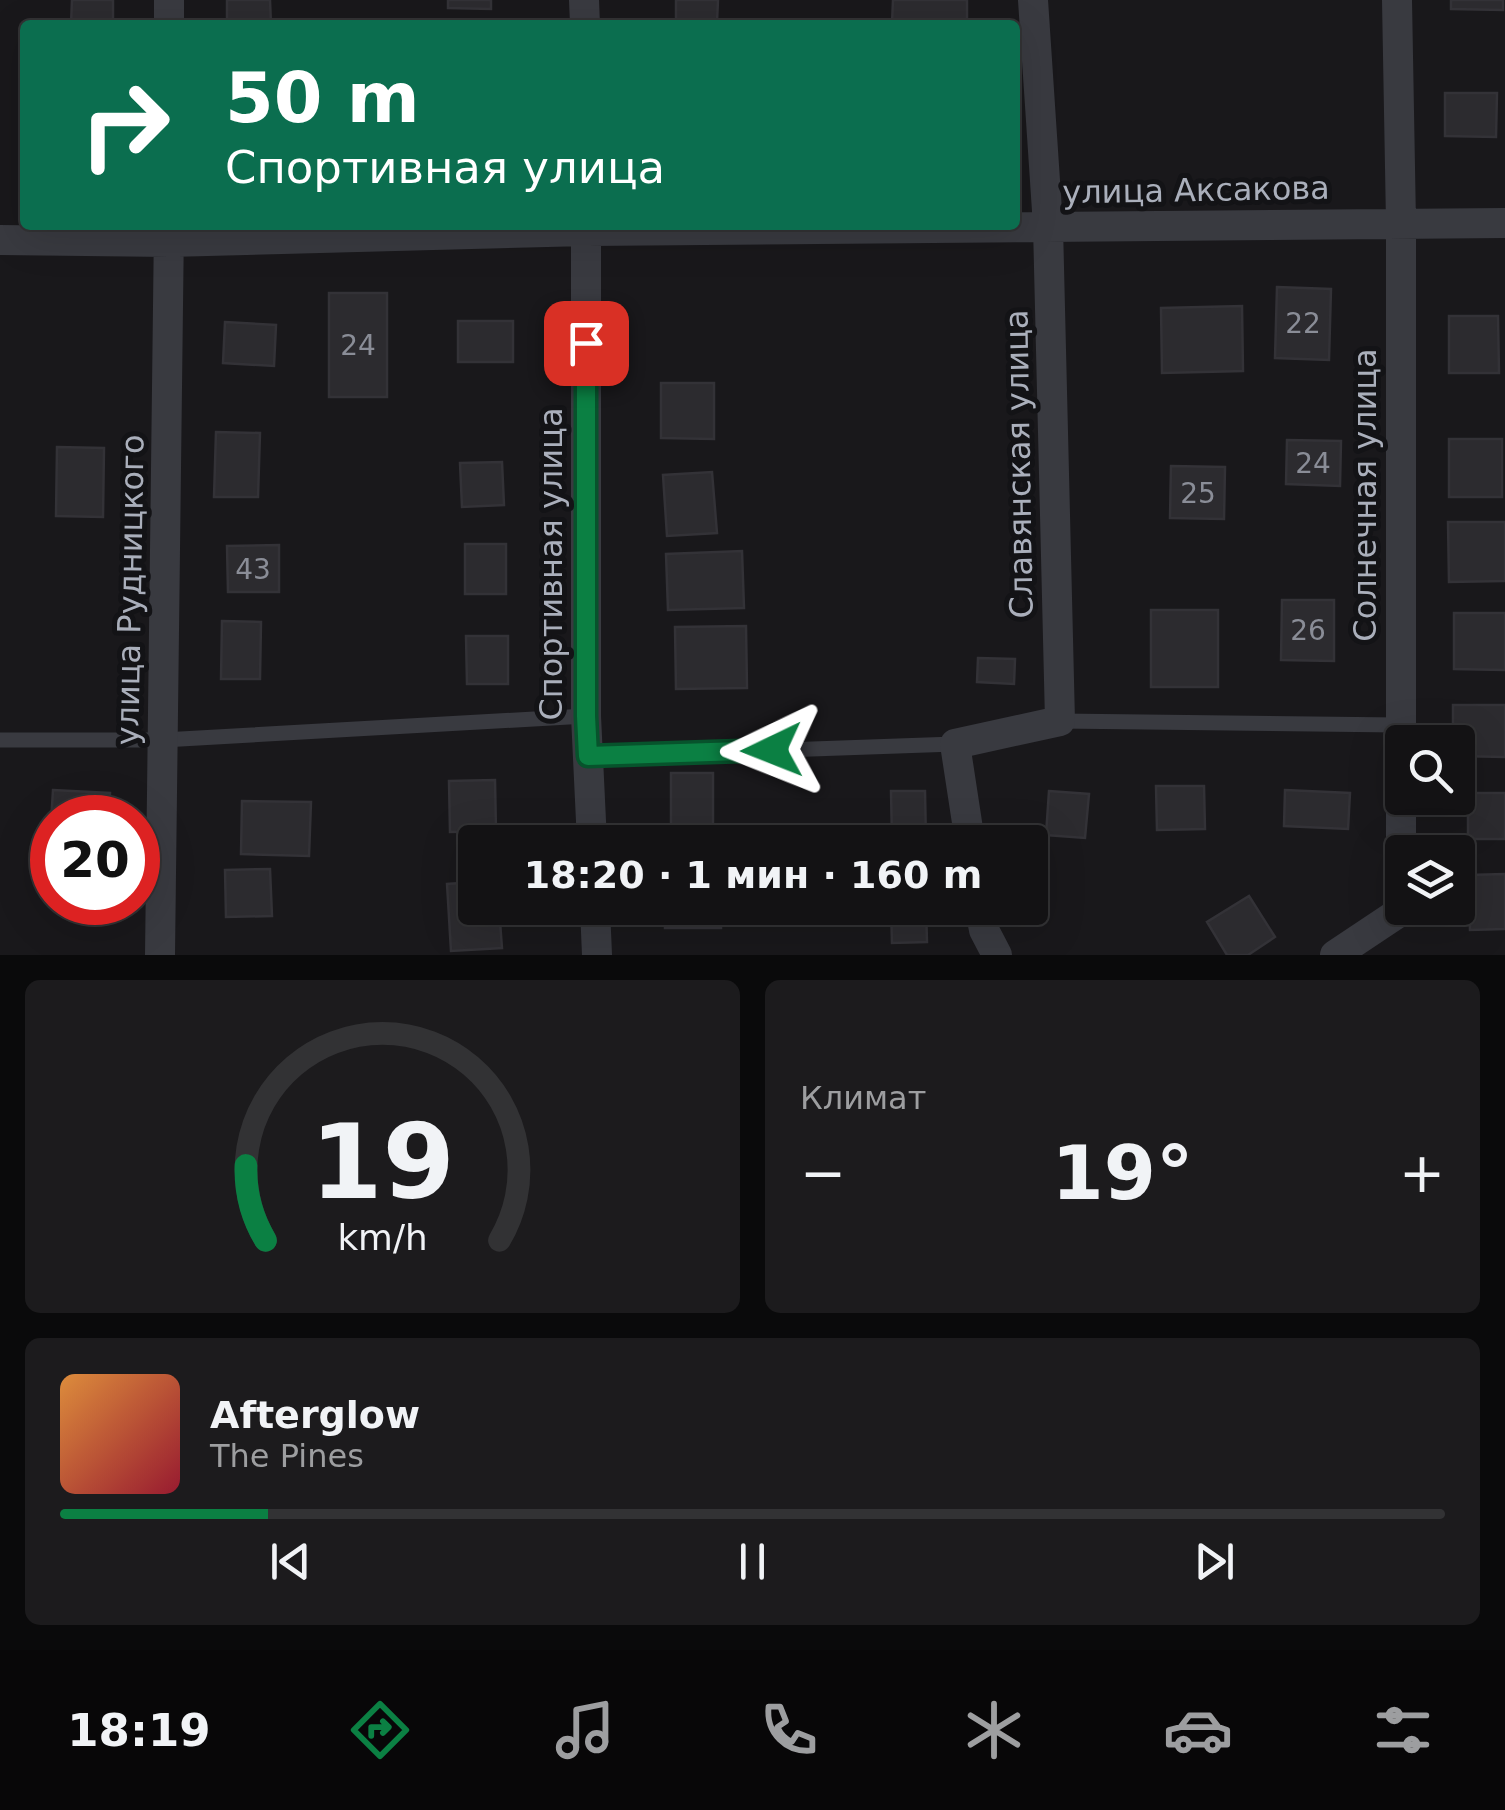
<!DOCTYPE html>
<html lang="ru">
<meta charset="utf-8">
<style>
:root{--surface:#131214;--page:#1c1b1d;--text:#f1f3f6;--muted:#9d9ea0;--line:#323234;--accent:#0b8043}
body{margin:0;font-family:"DejaVu Sans",sans-serif;background:var(--page);color:var(--text);height:100vh;display:flex;flex-direction:column;font-size:38px;white-space:nowrap}
*{box-sizing:border-box;margin:0}
p{font-size:32px;color:var(--muted)}
.icon{flex:none;width:55px;height:55px;fill:none;stroke:currentColor;stroke-width:2;stroke-linecap:round;stroke-linejoin:round}
.map{position:relative;height:955px;overflow:hidden}
.drawer{display:flex;flex-direction:column;gap:25px;padding:25px;background:#0a0a0b;flex:1}
.drawer>*{flex:none}
.hud{position:absolute;left:20px;top:20px;width:1000px;height:210px;border-radius:10px;box-shadow:0 10px 40px #0002,0 0 0 2px var(--line);background:#0b6e4f;color:#fff;overflow:hidden}
.tools{position:absolute;left:1385px;top:725px;display:grid;gap:20px}
.tools a{display:grid;place-items:center;width:90px;height:90px;border-radius:10px;background:var(--surface);box-shadow:0 10px 40px #0002,0 0 0 2px var(--line);font-size:50px}
.speed{position:absolute;left:30px;top:795px;display:flex;gap:20px;font-size:50px;font-weight:700;text-align:center}
.speed>*{display:grid;place-content:center;width:130px;height:130px;border-radius:50%;background:var(--surface);box-shadow:0 10px 40px #0002,0 0 0 2px var(--line);line-height:1}
.speed .limit{border:15px solid #d22;background:#fff;color:#111}
.pin{position:absolute;display:grid;place-items:center;width:85px;height:85px;color:#fff;margin:-42px;border-radius:20px;box-shadow:0 5px 15px #0006}
.me{position:absolute;width:110px;margin:-55px;rotate:268deg;stroke-linejoin:round;filter:drop-shadow(0 0 8px #0008)}
.turn{display:flex;align-items:center;gap:35px;height:210px;padding:0 40px;font-size:45px}
.turn .icon{width:130px;height:130px;stroke-width:2.5}
.turn b{display:block;font-size:70px;line-height:85px}
.big{font-size:75px;font-weight:700;line-height:1.1}
.drawer .tile{flex:1;display:flex;flex-direction:column;justify-content:center;gap:15px;min-width:0;padding:0 35px;border-radius:15px;background:var(--page)}
.drawer .dial{align-items:center;gap:0}
.dial svg{height:260px;overflow:visible;fill:none;stroke:var(--line);stroke-width:7;stroke-linecap:round;text-anchor:middle}
.dial text{fill:var(--text);stroke:none}
.song{display:flex;align-items:center;gap:30px}
.cover{width:120px;height:120px;border-radius:15px;background:linear-gradient(135deg,hsl(30 70% 55%),hsl(350 70% 35%))}
.played{height:10px;border-radius:5px;background:linear-gradient(90deg,var(--accent) 15%,var(--line) 15%)}
.keys{display:flex;justify-content:space-around;direction:ltr}
.heat{display:flex;justify-content:space-between;align-items:center;font-size:55px;direction:ltr}
.drawer .tiles{flex:1;display:grid;gap:25px;grid-template-columns:1fr 1fr}
.tile:last-child{grid-column:span 2}
.trip{position:absolute;left:458px;top:825px;width:590px;height:100px;border-radius:10px;background:var(--surface);box-shadow:0 10px 40px #0002,0 0 0 2px var(--line);font-weight:700;line-height:100px;text-align:center}
.tabs{display:flex;height:160px;justify-content:space-around;align-items:center;background:#080708;color:var(--muted)}
.tabs .icon{width:70px;height:70px}
.tabs .current{color:var(--accent)}
.tabs b{font-size:45px;color:var(--text)}
.map>svg:first-child{display:block}
.building{fill:#2c2b2f;stroke:#333237;stroke-width:2.5}
.lines{fill:none;stroke-linecap:round;stroke-linejoin:round}
.lane{stroke:#393a40;stroke-width:15}
.street{stroke:#393a40;stroke-width:30}
.route-casing{stroke:#07532c;stroke-width:25}
.route{stroke:#0b8043;stroke-width:18}
.labels{text-anchor:middle;stroke-width:10;stroke-linejoin:round;paint-order:stroke}
.number-label{font-size:28px;fill:#8a8d97}
.street-label{font-size:32px;fill:#aaafbb;stroke:#131316}
</style>
<div class="map">
<svg width="1505" height="955" viewBox="0 0 1505 955">
<rect width="100%" height="100%" fill="#19181b"/>
<path class="building" d="M 72,0 L 113,0 L 113,25 L 71,25 Z
M 227,0 L 270,0 L 271,25 L 227,25 Z
M 448,0 L 491,0 L 491,9 L 448,8 Z
M 676,0 L 718,0 L 717,22 L 676,21 Z
M 893,0 L 967,0 L 967,25 L 892,24 Z
M 1451,0 L 1503,0 L 1503,10 L 1451,9 Z
M 1445,93 L 1497,93 L 1496,137 L 1445,136 Z
M 1277,287 L 1331,289 L 1329,360 L 1275,358 Z
M 329,293 L 387,293 L 387,397 L 329,397 Z
M 1242,306 L 1243,371 L 1162,373 L 1161,308 Z
M 1449,316 L 1498,316 L 1499,373 L 1449,373 Z
M 458,321 L 513,321 L 513,362 L 458,362 Z
M 225,322 L 276,325 L 274,366 L 223,363 Z
M 661,383 L 714,383 L 714,439 L 661,438 Z
M 216,432 L 260,433 L 258,497 L 214,497 Z
M 1449,439 L 1502,439 L 1502,497 L 1449,497 Z
M 1287,440 L 1341,441 L 1340,486 L 1286,484 Z
M 57,447 L 104,448 L 103,517 L 56,516 Z
M 502,462 L 504,505 L 462,507 L 460,463 Z
M 1171,466 L 1225,467 L 1224,519 L 1170,518 Z
M 712,472 L 717,533 L 667,536 L 663,475 Z
M 1448,522 L 1505,522 L 1505,581 L 1449,582 Z
M 465,544 L 506,544 L 506,594 L 465,594 Z
M 279,545 L 279,592 L 228,592 L 227,546 Z
M 742,551 L 744,608 L 668,610 L 666,554 Z
M 1282,600 L 1334,600 L 1334,661 L 1281,660 Z
M 1151,610 L 1218,610 L 1218,687 L 1151,687 Z
M 1454,613 L 1505,613 L 1505,670 L 1454,669 Z
M 222,621 L 261,622 L 260,679 L 221,679 Z
M 746,626 L 747,688 L 676,689 L 675,627 Z
M 466,636 L 508,636 L 508,684 L 467,684 Z
M 978,658 L 1015,659 L 1014,684 L 977,682 Z
M 1453,705 L 1505,705 L 1505,757 L 1458,756 L 1458,742 L 1453,742 Z
M 671,773 L 713,773 L 713,828 L 671,828 Z
M 495,780 L 496,831 L 450,832 L 449,781 Z
M 1156,786 L 1204,786 L 1205,829 L 1157,830 Z
M 53,790 L 110,793 L 109,818 L 52,818 L 52,872 L 48,872 Z
M 1285,790 L 1350,793 L 1348,829 L 1284,826 Z
M 891,791 L 925,791 L 926,842 L 892,842 Z
M 1049,791 L 1089,794 L 1085,838 L 1046,835 Z
M 1468,793 L 1505,793 L 1505,839 L 1468,839 Z
M 242,801 L 311,802 L 309,856 L 241,854 Z
M 270,869 L 272,916 L 226,917 L 225,870 Z
M 1505,874 L 1505,929 L 1470,930 L 1469,875 Z
M 475,882 L 475,908 L 499,908 L 502,948 L 451,951 L 447,884 Z
M 1249,896 L 1275,937 L 1248,955 L 1227,955 L 1207,922 Z
M 665,908 L 721,908 L 721,928 L 665,928 Z
M 891,908 L 926,908 L 927,942 L 892,943 Z"/>
<g class="lines">
<path class="lane" d="M 1060,721 L 1399,725
M 0,740 L 163,740 L 586,716
M 588,757 L 955,744"/>
<path class="street" d="M 169,0 L 169,25
M 584,0 L 585,25
M 586,225 L 586,716 L 592,842
M 0,240 L 169,242 L 586,231 L 1505,223
M 970,842 L 955,744 L 1060,721 L 1048,226 L 1033,0
M 595,908 L 597,955
M 980,908 L 984,930 L 997,955
M 160,955 L 169,225
M 1335,955 L 1401,911 L 1401,223 L 1397,0"/>
</g>
<g class="lines">
<g class="route-casing">
<path id="route" d="M 586,343 L 586,716 L 588,756 L 772,750"/>
</g>
<use href="#route" class="route"/>
</g>
<g class="labels">
<g class="number-label">
<text x="1303" y="333">22</text>
<text x="358" y="355">24</text>
<text x="1313" y="473">24</text>
<text x="1198" y="503">25</text>
<text x="253" y="579">43</text>
<text x="1308" y="640">26</text>
</g>
<g class="street-label">
<text transform="translate(1196 190) rotate(-1)" y="11">улица Аксакова</text>
<text transform="translate(1019 464) rotate(-91)" y="11">Славянская улица</text>
<text transform="translate(1365 495) rotate(-90)" y="11">Солнечная улица</text>
<text transform="translate(551 564) rotate(-90)" y="11">Спортивная улица</text>
<text transform="translate(130 590) rotate(-89)" y="11">улица Рудницкого</text>
</g>
</g>
</svg>
<div class="tools">
<a><svg class="icon" aria-label="search" viewBox="0 0 24 24"><circle cx="10" cy="10" r="6"/><path d="M15 15l6 6"/></svg></a>
<a><svg class="icon" aria-label="layers" viewBox="0 0 24 24"><path d="M12 4l9 5-9 5-9-5zM3 14l9 5 9-5"/></svg></a>
</div>
<div class="speed"><div class="limit">20</div></div>
<div class="pin" style="left:586px;top:343px;background:#d93025"><svg class="icon" aria-label="arrive" viewBox="0 0 24 24"><path d="M6 21V4h12l-3 4 3 4H6"/></svg></div>
<svg class="me" style="left:772px;top:750px" viewBox="-20 -20 40 40"><path d="M0-17L14 15 0 8-14 15z" fill="#0b8043" stroke="#fff" stroke-width="4"/></svg>
<div class="trip">18:20 · 1 мин · 160 m</div>
<div class="hud">
<div class="turn"><svg class="icon" aria-label="right" viewBox="0 0 24 24"><path d="M7 20v-9h11M14 6l5 5-5 5"/></svg><div><b>50 m</b>Спортивная улица</div></div>
</div>
</div>
<section class="drawer">
<div class="tiles">
<div class="tile dial"><svg viewBox="0 0 100 80">
<path d="M14 69A42 42 0 1 1 86 69"/>
<path d="M14 69A42 42 0 0 1 8 46" stroke="#0b8043"/>
<text x="50" y="56" font-size="32" font-weight="700">19</text>
<text x="50" y="72" font-size="11">km/h</text>
</svg></div>
<div class="tile"><p>Климат</p>
<div class="heat"><a>−</a><b class="big">19°</b><a>+</a></div>
</div>
<div class="tile">
<div class="song"><i class="cover"></i><div><b>Afterglow</b><p>The Pines</p></div></div>
<div class="played"></div>
<div class="keys"><svg class="icon" aria-label="previous" viewBox="0 0 24 24"><path d="M18 5L8 12l10 7zM5 5v14"/></svg><svg class="icon" aria-label="pause" viewBox="0 0 24 24"><path d="M8 5v14M16 5v14"/></svg><svg class="icon" aria-label="next" viewBox="0 0 24 24"><path d="M6 5l10 7-10 7zM19 5v14"/></svg></div>
</div>
</div>
</section>
<nav class="tabs">
<b>18:19</b>
<svg class="icon current" aria-label="directions" viewBox="0 0 24 24"><path d="M12 3l9 9-9 9-9-9zM9 14v-3h6M13 9l2 2-2 2"/></svg>
<svg class="icon" aria-label="music" viewBox="0 0 24 24"><path d="M9 18V5l10-2v13"/><circle cx="6" cy="18" r="3"/><circle cx="16" cy="16" r="3"/></svg>
<svg class="icon" aria-label="phone" viewBox="0 0 24 24"><path d="M5 4h4l2 5-3 2q2 4 5 5l2-3 5 2v4C11 20 4 13 5 4z"/></svg>
<svg class="icon" aria-label="climate" viewBox="0 0 24 24"><path d="M12 3v18M4 7l16 10M4 17L20 7"/></svg>
<svg class="icon" aria-label="car" viewBox="0 0 24 24"><path d="M5 17H2v-5l4-1 3-4h7l3 4 3 1v5h-3M9 17h6M6 11h13"/><circle cx="7" cy="17" r="2"/><circle cx="17" cy="17" r="2"/></svg>
<svg class="icon" aria-label="filters" viewBox="0 0 24 24"><path d="M4 7h16M4 17h16"/><circle cx="9" cy="7" r="2"/><circle cx="15" cy="17" r="2"/></svg>
</nav>
